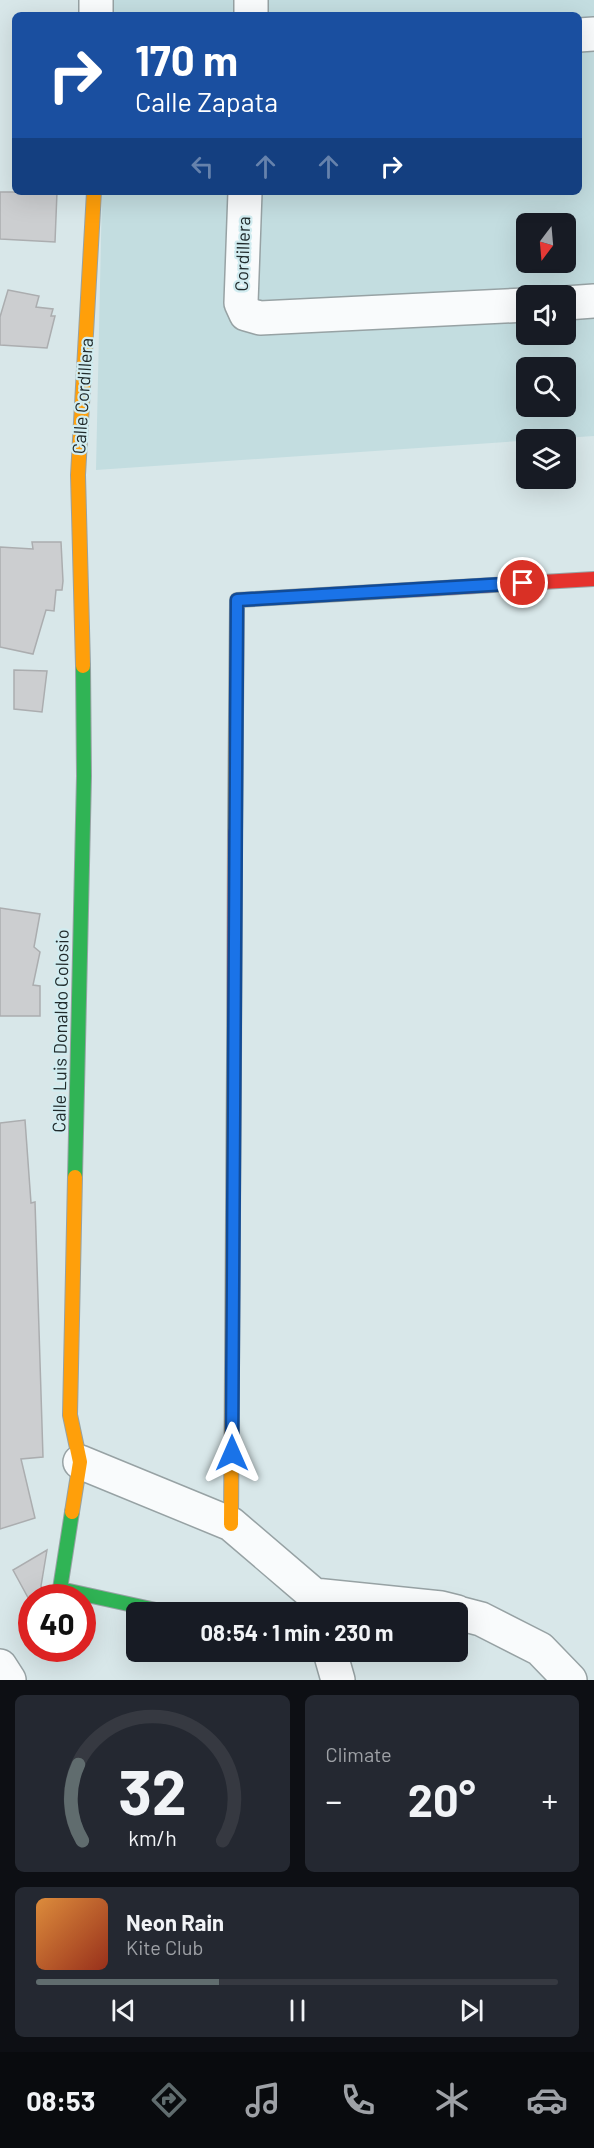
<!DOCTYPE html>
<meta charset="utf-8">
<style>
:root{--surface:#171b24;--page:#242831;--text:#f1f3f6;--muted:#9ea1a6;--line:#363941;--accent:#606c6e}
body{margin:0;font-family:Barlow,sans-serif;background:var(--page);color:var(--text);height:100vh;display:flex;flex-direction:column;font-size:22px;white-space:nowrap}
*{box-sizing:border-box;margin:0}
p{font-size:20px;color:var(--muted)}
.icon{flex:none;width:33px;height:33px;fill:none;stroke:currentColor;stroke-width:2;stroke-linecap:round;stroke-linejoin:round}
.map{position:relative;height:1680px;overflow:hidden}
.sheet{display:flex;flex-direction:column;gap:15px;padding:15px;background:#0d0f14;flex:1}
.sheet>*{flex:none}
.banner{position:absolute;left:12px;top:12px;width:570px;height:183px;border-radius:9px;box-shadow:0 6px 24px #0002;background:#1a4fa0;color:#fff;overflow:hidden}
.needle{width:39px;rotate:196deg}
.tools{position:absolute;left:516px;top:213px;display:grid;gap:12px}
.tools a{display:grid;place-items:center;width:60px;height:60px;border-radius:9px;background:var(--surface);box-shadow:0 6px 24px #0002;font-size:30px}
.speed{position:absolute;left:18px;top:1584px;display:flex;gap:12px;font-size:30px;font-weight:700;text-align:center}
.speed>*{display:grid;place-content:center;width:78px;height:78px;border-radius:50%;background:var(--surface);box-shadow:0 6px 24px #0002;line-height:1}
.speed .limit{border:9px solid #d22;background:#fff;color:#111}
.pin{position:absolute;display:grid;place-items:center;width:51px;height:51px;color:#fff;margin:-26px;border:3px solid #fff;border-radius:50%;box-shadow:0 2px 6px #0007}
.me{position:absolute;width:66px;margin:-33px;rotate:0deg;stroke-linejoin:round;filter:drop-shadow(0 0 4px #0008)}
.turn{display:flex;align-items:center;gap:21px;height:126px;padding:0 24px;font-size:27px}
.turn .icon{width:78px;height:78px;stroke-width:2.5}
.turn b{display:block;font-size:42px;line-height:51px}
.lanes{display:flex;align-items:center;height:57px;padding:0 24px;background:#0003;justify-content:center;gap:30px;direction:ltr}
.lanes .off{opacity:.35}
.big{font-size:45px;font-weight:700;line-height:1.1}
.sheet .widget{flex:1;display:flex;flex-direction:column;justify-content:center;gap:9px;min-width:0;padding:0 21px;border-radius:9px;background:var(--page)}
.sheet .dial{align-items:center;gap:0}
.dial svg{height:156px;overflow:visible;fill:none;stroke:var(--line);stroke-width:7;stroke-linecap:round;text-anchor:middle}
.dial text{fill:var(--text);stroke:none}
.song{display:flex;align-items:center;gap:18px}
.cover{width:72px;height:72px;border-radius:9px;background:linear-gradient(135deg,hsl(30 70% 55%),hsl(10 70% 35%))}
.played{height:6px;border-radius:3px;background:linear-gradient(90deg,var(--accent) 35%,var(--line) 35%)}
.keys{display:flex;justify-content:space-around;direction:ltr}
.heat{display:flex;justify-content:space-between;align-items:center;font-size:33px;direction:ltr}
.sheet .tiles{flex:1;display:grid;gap:15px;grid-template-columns:1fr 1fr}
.widget:last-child{grid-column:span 2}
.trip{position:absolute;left:126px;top:1602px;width:342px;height:60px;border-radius:9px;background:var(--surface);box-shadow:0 6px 24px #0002;font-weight:700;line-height:60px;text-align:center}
.tab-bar{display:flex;height:96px;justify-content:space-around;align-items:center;background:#090b0e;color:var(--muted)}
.tab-bar .icon{width:42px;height:42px}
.tab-bar .active{color:var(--accent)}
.tab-bar b{font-size:27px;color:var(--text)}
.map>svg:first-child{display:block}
.built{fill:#c3dde0;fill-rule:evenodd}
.building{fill:#ccced0;stroke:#abadaf;stroke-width:1.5}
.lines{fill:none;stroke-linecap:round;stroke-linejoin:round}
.street-casing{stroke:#97a2a4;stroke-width:36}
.fast-casing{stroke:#97a2a4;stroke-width:16}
.slow-casing{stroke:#97a2a4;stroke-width:16}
.jam-casing{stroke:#97a2a4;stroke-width:16}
.street{stroke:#f9fbfc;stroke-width:33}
.fast{stroke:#30b455;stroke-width:14}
.slow{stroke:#ff9f0a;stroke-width:14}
.jam{stroke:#e5322d;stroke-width:14}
.route-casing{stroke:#114b97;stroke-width:15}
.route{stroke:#1a73e8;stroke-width:10}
.labels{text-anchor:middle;stroke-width:4.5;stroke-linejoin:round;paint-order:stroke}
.street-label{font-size:18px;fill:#202a2b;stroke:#d1ecf0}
</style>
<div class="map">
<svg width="594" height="1680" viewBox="0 0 594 1680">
<rect width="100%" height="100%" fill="#d8e7e9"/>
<path class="built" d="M 106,0 L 594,0 L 594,436 L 96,470 L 102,192 L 579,192 L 579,15 L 106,15 ZM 526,224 L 566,224 L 566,262 L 526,262 ZM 526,296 L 566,296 L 566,334 L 526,334 ZM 526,368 L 566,368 L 566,406 L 526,406 Z"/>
<path class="building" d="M 0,192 L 57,192 L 55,242 L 0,239 Z
M 8,290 L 39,296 L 36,307 L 53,309 L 51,316 L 55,316 L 47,348 L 0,345 L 0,317 Z
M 32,542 L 61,542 L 63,581 L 62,590 L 56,590 L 54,611 L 46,610 L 33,654 L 0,647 L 0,547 L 33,549 Z
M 14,670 L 47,671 L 42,712 L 14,709 Z
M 0,908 L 40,914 L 34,947 L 40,952 L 33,985 L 40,986 L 40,1016 L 0,1016 Z
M 25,1120 L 31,1203 L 35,1202 L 43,1457 L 21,1459 L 35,1518 L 0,1529 L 0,1123 Z
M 47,1550 L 41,1586 L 44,1598 L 32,1598 L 32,1605 L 13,1570 Z"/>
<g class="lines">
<g class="street-casing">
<path id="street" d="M 96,15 L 96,0
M 251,15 L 251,0
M 579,35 L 594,34
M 245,192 L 241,303 L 246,314 L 260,318 L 526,305
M 566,303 L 594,301
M 80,1462 L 231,1524 L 314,1595 L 319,1612
M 314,1595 L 441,1608 L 457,1612
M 458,1613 L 481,1619 L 540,1649 L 570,1680
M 330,1652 L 338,1680
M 0,1666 L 9,1680"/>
</g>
<g class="fast-casing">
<path id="fast" d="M 75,1177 L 84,776 L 83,666
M 72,1512 L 60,1589 L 165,1612"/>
</g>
<g class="slow-casing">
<path id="slow" d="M 83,666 L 78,475 L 94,192
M 235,832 L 237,600 L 392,591
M 72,1512 L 80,1462 L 70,1415 L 75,1177
M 231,1524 L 234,1061"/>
</g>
<g class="jam-casing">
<path id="jam" d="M 392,591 L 594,579
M 234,1061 L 235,832"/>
</g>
<use href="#street" class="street"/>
<use href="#fast" class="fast"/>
<use href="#slow" class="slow"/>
<use href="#jam" class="jam"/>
</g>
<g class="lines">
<g class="route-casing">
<path id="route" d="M 232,1453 L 237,600 L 523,583"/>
</g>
<use href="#route" class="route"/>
</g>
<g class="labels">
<g class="street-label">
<text transform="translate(243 254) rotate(-88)" y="6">Cordillera</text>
<text transform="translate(83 396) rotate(-86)" y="6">Calle Cordillera</text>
<text transform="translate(61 1031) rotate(-89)" y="6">Calle Luis Donaldo Colosio</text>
</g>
</g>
</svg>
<div class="tools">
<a><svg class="needle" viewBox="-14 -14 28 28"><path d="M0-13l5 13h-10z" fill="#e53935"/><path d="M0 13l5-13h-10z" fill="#9ea1a6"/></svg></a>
<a><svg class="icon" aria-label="sound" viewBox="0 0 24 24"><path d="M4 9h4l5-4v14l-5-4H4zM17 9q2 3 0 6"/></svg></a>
<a><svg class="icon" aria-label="search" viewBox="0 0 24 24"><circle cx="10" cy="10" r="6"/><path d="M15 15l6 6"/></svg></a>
<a><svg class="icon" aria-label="layers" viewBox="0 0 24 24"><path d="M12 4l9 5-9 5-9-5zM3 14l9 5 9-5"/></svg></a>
</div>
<div class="speed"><div class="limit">40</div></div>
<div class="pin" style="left:523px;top:583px;background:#d93025"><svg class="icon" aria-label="arrive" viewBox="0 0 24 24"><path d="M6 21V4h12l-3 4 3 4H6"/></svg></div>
<svg class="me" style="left:232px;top:1453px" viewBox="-20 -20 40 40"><path d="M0-17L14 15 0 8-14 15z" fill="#1a73e8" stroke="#fff" stroke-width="4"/></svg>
<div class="trip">08:54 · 1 min · 230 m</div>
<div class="banner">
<div class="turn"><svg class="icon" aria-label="right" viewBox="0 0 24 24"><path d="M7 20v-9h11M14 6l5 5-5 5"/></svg><div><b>170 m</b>Calle Zapata</div></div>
<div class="lanes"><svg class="icon off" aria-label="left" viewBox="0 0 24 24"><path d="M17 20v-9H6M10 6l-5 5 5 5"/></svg><svg class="icon off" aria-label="ahead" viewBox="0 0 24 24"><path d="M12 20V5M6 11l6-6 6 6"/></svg><svg class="icon off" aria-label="ahead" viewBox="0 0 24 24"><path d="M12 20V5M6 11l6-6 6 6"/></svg><svg class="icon" aria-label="right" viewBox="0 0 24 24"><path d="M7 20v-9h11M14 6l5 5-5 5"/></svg></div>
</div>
</div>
<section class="sheet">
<div class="tiles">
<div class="widget dial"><svg viewBox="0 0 100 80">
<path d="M14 69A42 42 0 1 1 86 69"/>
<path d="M14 69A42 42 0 0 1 12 30" stroke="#606c6e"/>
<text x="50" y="56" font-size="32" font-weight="700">32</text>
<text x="50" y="72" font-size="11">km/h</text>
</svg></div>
<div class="widget"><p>Climate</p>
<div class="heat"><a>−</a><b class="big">20°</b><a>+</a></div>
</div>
<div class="widget">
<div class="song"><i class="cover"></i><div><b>Neon Rain</b><p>Kite Club</p></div></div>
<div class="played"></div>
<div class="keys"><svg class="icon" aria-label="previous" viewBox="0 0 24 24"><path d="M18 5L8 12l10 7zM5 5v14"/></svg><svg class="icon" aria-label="pause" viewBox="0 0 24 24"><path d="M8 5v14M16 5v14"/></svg><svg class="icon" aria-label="next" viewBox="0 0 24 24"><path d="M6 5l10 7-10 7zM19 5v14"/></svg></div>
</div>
</div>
</section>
<nav class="tab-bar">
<b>08:53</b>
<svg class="icon active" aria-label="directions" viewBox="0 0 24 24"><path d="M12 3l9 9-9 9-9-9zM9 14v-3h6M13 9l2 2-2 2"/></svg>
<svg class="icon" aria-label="music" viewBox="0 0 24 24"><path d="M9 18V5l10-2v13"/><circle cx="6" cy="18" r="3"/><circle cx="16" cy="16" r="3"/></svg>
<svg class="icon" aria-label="phone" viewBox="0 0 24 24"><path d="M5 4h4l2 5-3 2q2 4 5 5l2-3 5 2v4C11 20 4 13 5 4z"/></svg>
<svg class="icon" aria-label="climate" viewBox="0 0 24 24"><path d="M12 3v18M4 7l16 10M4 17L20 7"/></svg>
<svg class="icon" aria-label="car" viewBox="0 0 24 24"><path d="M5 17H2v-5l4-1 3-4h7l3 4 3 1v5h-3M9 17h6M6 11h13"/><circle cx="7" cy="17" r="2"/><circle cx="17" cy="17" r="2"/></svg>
</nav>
